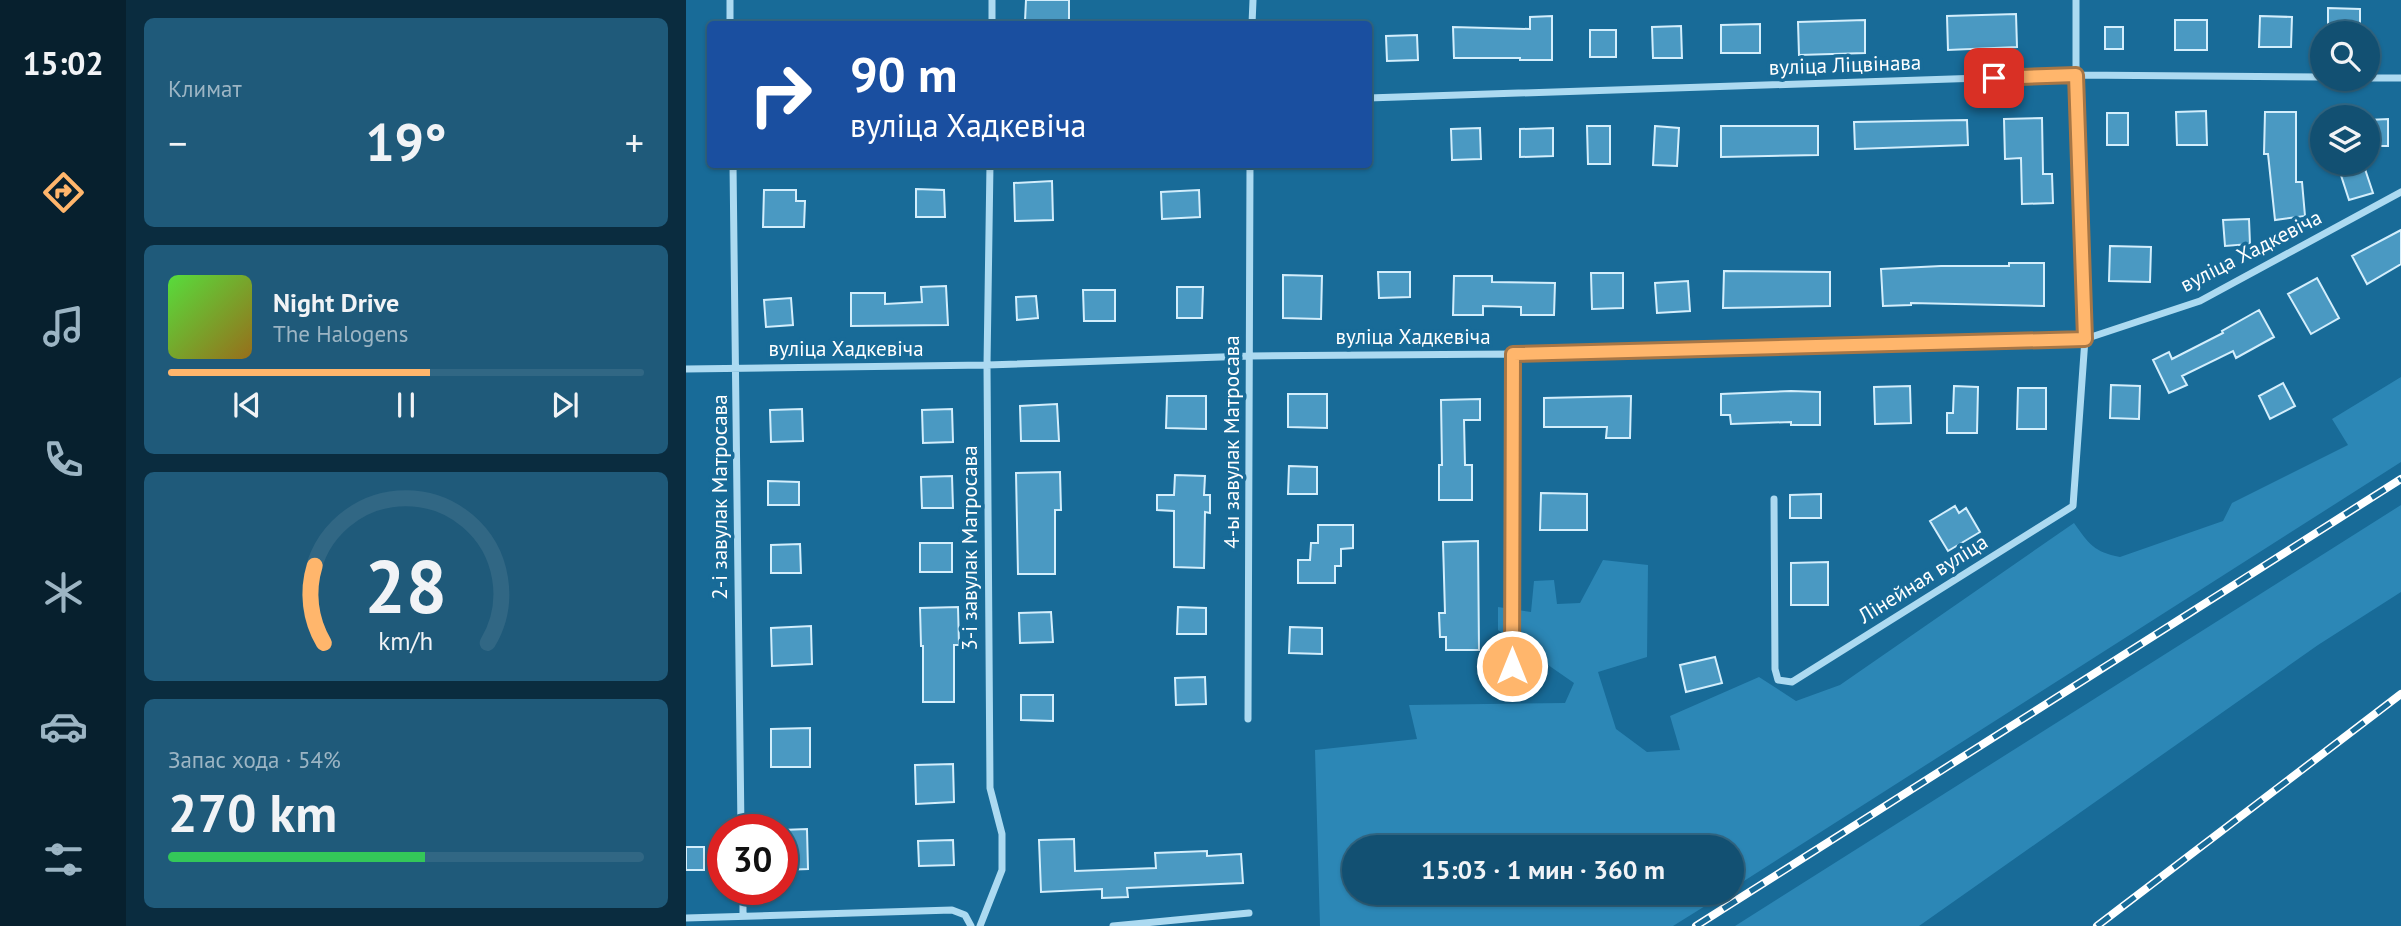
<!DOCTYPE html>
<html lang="ru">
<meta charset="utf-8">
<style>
:root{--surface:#125072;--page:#1f5a7a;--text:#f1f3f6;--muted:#9cb5c4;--line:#316784;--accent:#ffb66c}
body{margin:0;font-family:"PT Sans",sans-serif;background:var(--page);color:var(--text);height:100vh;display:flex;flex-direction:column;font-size:26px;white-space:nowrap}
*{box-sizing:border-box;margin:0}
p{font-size:23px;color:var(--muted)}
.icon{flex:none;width:38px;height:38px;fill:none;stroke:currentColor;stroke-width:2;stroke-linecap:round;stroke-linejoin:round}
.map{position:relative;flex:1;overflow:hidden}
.drawer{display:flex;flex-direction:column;gap:18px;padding:18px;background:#0a2c3f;width:560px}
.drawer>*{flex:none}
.banner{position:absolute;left:21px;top:21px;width:665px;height:147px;border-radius:7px;box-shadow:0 2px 5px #0004,0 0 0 2px var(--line);background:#1a4fa0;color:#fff;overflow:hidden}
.fabs{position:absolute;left:1624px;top:21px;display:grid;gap:14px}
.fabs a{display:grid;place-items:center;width:70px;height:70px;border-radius:50%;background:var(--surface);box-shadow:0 2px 5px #0004,0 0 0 2px var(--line);font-size:35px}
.speed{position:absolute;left:21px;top:814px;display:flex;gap:14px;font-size:35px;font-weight:700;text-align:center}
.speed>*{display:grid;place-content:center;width:91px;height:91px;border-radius:50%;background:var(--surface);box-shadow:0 2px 5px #0004,0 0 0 2px var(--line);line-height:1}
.speed .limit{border:10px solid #d22;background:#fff;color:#111}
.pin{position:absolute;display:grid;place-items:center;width:60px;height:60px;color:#fff;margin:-30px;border-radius:14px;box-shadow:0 4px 10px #0006}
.me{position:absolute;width:77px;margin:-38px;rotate:0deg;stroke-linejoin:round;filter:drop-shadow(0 0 5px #0008)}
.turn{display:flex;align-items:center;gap:24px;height:147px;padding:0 28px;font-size:32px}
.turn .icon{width:91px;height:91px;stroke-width:2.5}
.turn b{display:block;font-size:49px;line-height:60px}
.big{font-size:52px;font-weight:700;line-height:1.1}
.drawer .card{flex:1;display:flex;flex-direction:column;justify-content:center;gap:10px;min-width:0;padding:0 24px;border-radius:10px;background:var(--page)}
.drawer .dial{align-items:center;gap:0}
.dial svg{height:182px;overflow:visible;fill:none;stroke:var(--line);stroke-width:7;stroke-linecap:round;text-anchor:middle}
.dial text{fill:var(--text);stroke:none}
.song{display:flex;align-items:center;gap:21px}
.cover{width:84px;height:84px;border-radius:10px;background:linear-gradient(135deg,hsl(110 70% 55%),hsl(40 70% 35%))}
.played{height:7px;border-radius:4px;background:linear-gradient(90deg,var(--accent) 55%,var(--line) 55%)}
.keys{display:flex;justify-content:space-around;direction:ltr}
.heat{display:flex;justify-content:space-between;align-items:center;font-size:38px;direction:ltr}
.charge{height:10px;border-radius:5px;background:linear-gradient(90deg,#34c759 54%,var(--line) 0)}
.trip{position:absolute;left:656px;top:835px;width:402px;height:70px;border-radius:35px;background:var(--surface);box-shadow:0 2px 5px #0004,0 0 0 2px var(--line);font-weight:700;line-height:70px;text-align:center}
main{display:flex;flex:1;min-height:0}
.menu{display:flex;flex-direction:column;width:126px;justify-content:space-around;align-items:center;background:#07202e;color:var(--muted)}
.menu .icon{width:49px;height:49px}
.menu .current{color:var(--accent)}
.menu b{font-size:32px;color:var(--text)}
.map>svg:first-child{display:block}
.green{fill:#2c87b6}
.building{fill:#4a99c2;stroke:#d3eefc;stroke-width:2}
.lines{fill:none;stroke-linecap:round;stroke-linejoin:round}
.street{stroke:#acdaf1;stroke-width:7}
.rail-casing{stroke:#fff;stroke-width:8}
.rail{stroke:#186b98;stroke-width:5;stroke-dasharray:16;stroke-linecap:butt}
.route-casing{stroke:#a67646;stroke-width:18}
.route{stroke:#ffb66c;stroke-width:12}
.labels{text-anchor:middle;stroke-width:7;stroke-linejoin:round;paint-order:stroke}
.street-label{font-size:21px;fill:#fff;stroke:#186b98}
</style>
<main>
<nav class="menu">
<b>15:02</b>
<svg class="icon current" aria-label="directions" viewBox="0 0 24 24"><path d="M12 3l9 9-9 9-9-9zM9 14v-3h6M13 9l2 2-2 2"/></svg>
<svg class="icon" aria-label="music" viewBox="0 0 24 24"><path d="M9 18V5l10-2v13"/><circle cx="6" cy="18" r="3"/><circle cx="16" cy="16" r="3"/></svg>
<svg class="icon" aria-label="phone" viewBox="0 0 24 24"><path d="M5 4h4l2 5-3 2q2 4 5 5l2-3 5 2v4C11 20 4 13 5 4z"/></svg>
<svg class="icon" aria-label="climate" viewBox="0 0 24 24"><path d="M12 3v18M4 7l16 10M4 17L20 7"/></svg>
<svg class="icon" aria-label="car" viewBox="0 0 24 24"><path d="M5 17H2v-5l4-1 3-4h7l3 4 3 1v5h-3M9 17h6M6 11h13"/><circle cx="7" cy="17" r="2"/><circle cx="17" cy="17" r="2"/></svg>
<svg class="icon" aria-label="filters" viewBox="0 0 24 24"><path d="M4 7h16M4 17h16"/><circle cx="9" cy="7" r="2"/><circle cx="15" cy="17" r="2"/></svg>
</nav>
<section class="drawer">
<div class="card"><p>Климат</p>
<div class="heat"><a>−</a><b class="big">19°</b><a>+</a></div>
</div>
<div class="card">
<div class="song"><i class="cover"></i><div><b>Night Drive</b><p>The Halogens</p></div></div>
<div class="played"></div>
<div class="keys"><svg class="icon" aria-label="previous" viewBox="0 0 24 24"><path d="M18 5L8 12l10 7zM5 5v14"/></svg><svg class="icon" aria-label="pause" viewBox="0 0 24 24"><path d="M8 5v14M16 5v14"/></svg><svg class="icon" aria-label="next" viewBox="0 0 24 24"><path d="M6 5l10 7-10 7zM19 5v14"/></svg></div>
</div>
<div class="card dial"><svg viewBox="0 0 100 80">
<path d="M14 69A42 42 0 1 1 86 69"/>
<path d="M14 69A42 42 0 0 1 10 35" stroke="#ffb66c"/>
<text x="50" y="56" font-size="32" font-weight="700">28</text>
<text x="50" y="72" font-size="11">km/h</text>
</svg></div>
<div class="card"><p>Запас хода · 54%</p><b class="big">270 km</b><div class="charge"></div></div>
</section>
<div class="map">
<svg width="1715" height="926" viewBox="0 0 1715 926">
<rect width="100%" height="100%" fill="#186b98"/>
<path class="green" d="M 1715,377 L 1715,462 L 1047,888 L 1046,847 L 668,847 L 668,892 L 1040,893 L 987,926 L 634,926 L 629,750 L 731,739 L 723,705 L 879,703 L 888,683 L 812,630 L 812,607 L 845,612 L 848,581 L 868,580 L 871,604 L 894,603 L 917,560 L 962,565 L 961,657 L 912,672 L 930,729 L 961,752 L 994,750 L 984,716 L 1073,677 L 1110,701 L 1154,685 L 1388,523 C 1403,544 1408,552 1434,557 L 1537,521 L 1546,503 L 1662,445 L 1646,419 Z
M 1715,505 L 1715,592 L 1632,645 L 1233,926 L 1049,926 Z"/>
<path class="building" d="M 340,0 L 383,0 L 383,22 L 339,21 Z
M 1642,8 L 1674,9 L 1674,33 L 1642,33 Z
M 1330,14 L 1331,47 L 1262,50 L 1261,16 Z
M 866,16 L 866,60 L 834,60 L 834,58 L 768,58 L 767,27 L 844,29 L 844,17 Z
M 1574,16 L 1606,17 L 1605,47 L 1573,47 Z
M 1179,20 L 1179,53 L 1113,55 L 1112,22 Z
M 1489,20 L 1521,20 L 1521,50 L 1489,50 Z
M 1074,24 L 1074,53 L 1035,53 L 1035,25 Z
M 995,26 L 996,58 L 967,58 L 966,27 Z
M 1419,27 L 1437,27 L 1437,49 L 1419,49 Z
M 904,30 L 930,30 L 930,57 L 904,57 Z
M 731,35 L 732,60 L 701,61 L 700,36 Z
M 1520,111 L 1521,145 L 1491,145 L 1490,112 Z
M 1579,112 L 1610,112 L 1610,182 L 1616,182 L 1619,216 L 1589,220 L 1582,154 L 1578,154 Z
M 1421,113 L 1442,113 L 1442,145 L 1421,145 Z
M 1356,118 L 1357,174 L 1366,174 L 1367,203 L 1336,204 L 1335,158 L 1319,159 L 1318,119 Z
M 1702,119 L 1702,146 L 1682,146 L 1682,120 Z
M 1281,120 L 1282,145 L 1169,149 L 1168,122 Z
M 901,126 L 924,126 L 924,164 L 902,164 Z
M 969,126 L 993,128 L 991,166 L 967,165 Z
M 1035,126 L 1132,126 L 1132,155 L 1035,157 Z
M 794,128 L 795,159 L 766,160 L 765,129 Z
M 867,128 L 867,156 L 834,157 L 834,129 Z
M 1651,163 L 1677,163 L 1687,193 L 1663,200 Z
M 366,181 L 367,220 L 329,221 L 328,183 Z
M 230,189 L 258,190 L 259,217 L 230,217 Z
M 78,190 L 110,190 L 110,201 L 119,201 L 118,227 L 77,227 Z
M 513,190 L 514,217 L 476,219 L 475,192 Z
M 1563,219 L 1564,244 L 1539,246 L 1537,220 Z
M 1715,230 L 1715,264 L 1681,284 L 1666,256 Z
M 1424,246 L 1465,247 L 1464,282 L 1423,281 Z
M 1323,263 L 1358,263 L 1358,306 L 1225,303 L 1225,305 L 1197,306 L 1195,269 L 1255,266 L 1323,266 Z
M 1038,271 L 1144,272 L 1144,306 L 1037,308 Z
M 692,272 L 724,272 L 724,297 L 693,298 Z
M 905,273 L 937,273 L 937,308 L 906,309 Z
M 597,275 L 636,276 L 635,319 L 597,318 Z
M 768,276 L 806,276 L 806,282 L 869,283 L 868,315 L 835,315 L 835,307 L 797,306 L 797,315 L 767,315 Z
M 1631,278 L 1653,318 L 1625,334 L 1602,294 Z
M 1002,281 L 1004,311 L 971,313 L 969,283 Z
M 260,286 L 262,325 L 165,326 L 165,293 L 199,293 L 199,304 L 236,302 L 235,287 Z
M 491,287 L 517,287 L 516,318 L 491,318 Z
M 397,290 L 429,290 L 429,321 L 398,321 Z
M 350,296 L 352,318 L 331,320 L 330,297 Z
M 105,298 L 107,325 L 80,327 L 78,300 Z
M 1573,310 L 1588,337 L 1550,358 L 1547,351 L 1496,376 L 1501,385 L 1483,393 L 1467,360 L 1483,352 L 1486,359 L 1537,333 L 1536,331 Z
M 1597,383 L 1609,406 L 1584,419 L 1573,396 Z
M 1425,385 L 1454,386 L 1453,419 L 1424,418 Z
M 1224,386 L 1225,423 L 1189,424 L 1188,387 Z
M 1268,386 L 1292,387 L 1291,433 L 1261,433 L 1261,413 L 1267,413 Z
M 1332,388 L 1360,388 L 1360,429 L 1331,429 Z
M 1105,391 L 1134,392 L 1134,425 L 1105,425 L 1105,422 L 1045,424 L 1044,415 L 1035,415 L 1035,394 Z
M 602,394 L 641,394 L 641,428 L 602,427 Z
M 481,396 L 520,396 L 520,429 L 480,428 Z
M 945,396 L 944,438 L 920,438 L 921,427 L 858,427 L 858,398 Z
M 794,399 L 794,420 L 778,420 L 779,465 L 786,465 L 786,500 L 753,500 L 753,465 L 756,465 L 755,400 Z
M 371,404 L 373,441 L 335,441 L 334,406 Z
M 116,409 L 117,441 L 85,442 L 84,410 Z
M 266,409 L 267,442 L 237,443 L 236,410 Z
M 603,466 L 631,467 L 631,494 L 602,494 Z
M 374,472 L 375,510 L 369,510 L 369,574 L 332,574 L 330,473 Z
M 489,475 L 519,476 L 518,495 L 524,495 L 524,513 L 519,512 L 518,568 L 488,567 L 488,511 L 471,510 L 471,495 L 488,495 Z
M 266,476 L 267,508 L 236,508 L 235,477 Z
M 82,481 L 113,482 L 113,505 L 82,505 Z
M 855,493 L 901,494 L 901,530 L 854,530 Z
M 1135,494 L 1135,518 L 1104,518 L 1104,495 Z
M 1269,506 L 1273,513 L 1280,508 L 1294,532 L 1262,551 L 1244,521 Z
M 632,525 L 667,525 L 667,548 L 655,549 L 655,566 L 649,566 L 649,583 L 612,583 L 612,560 L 624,560 L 625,543 L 632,543 Z
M 792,541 L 793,650 L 760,650 L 760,637 L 754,637 L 753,613 L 759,613 L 757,542 Z
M 234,543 L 266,543 L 266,572 L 234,572 Z
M 114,544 L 115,573 L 85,573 L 85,545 Z
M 1142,562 L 1142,605 L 1105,605 L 1105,563 Z
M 272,607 L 273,645 L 268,645 L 268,702 L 237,702 L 237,646 L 235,646 L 234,608 Z
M 492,607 L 520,608 L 520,634 L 491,634 Z
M 365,612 L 367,642 L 334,643 L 333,613 Z
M 125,626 L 126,664 L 86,666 L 85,628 Z
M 604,627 L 636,628 L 636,654 L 603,653 Z
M 1029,657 L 1036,683 L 1000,692 L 994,665 Z
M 519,677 L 520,704 L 490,705 L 489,678 Z
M 335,695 L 367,695 L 367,721 L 335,720 Z
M 124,728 L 124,767 L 85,767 L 85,729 Z
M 267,764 L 268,802 L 230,804 L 229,765 Z
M 121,829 L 122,869 L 96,870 L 96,830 Z
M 388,839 L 389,871 L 470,868 L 469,853 L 521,851 L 521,856 L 555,854 L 557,883 L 441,888 L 442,897 L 416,898 L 416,889 L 355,892 L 353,840 Z
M 267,840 L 268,865 L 233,866 L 232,841 Z
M 0,847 L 18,847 L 18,870 L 0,870 Z"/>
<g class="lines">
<path class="street" d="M 44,0 L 44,24
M 306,24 L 306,0
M 566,24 L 567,0
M 1682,78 L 1715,78
M 682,98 L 1390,75 L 1636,77
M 47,164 L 55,830
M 0,369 L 301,365 L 564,356 L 827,354 L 1399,339 L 1514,301 L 1715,192
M 1088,499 L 1089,669 L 1092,680 L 1106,682 L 1387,506 L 1399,339 L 1390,75 L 1390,0
M 826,666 L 827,354
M 562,719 L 564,164
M 57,889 L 57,916
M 0,918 L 266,910 L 279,915 L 285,926
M 294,926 L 316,870 L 316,834 L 304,788 L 301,365 L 304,164
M 427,926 L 563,913"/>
<g class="rail-casing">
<path id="rail" d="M 1010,926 L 1715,479
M 1411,926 L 1715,694"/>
</g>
<use href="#rail" class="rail"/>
</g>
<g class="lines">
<g class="route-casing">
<path id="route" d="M 826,666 L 827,354 L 1399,339 L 1390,75 L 1308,78"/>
</g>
<use href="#route" class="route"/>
</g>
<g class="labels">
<g class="street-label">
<text transform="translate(1159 65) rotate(-2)" y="7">вуліца Ліцвінава</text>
<text transform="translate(1565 251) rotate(-27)" y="7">вуліца Хадкевіча</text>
<text x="727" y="344">вуліца Хадкевіча</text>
<text x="160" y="356">вуліца Хадкевіча</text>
<text transform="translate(546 442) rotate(-90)" y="7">4-ы завулак Матросава</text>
<text transform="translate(34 497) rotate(-90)" y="7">2-і завулак Матросава</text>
<text transform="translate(284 548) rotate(-90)" y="7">3-і завулак Матросава</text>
<text transform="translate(1237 579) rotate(-32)" y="7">Лінейная вуліца</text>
</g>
</g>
</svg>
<div class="fabs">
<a><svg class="icon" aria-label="search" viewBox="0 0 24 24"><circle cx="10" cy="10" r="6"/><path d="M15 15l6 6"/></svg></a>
<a><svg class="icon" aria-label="layers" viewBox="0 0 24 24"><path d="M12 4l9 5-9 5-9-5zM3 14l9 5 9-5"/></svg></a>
</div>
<div class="speed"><div class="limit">30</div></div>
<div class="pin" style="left:1308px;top:78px;background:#d93025"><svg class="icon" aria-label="arrive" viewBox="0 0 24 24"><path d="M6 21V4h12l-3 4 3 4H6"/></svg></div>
<svg class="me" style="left:826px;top:666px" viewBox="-20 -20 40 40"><circle r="17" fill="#ffb66c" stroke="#fff" stroke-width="3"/><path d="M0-11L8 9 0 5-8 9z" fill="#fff"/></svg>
<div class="trip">15:03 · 1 мин · 360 m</div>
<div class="banner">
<div class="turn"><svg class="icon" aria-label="right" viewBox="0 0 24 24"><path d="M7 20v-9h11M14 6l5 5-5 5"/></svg><div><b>90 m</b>вуліца Хадкевіча</div></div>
</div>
</div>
</main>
